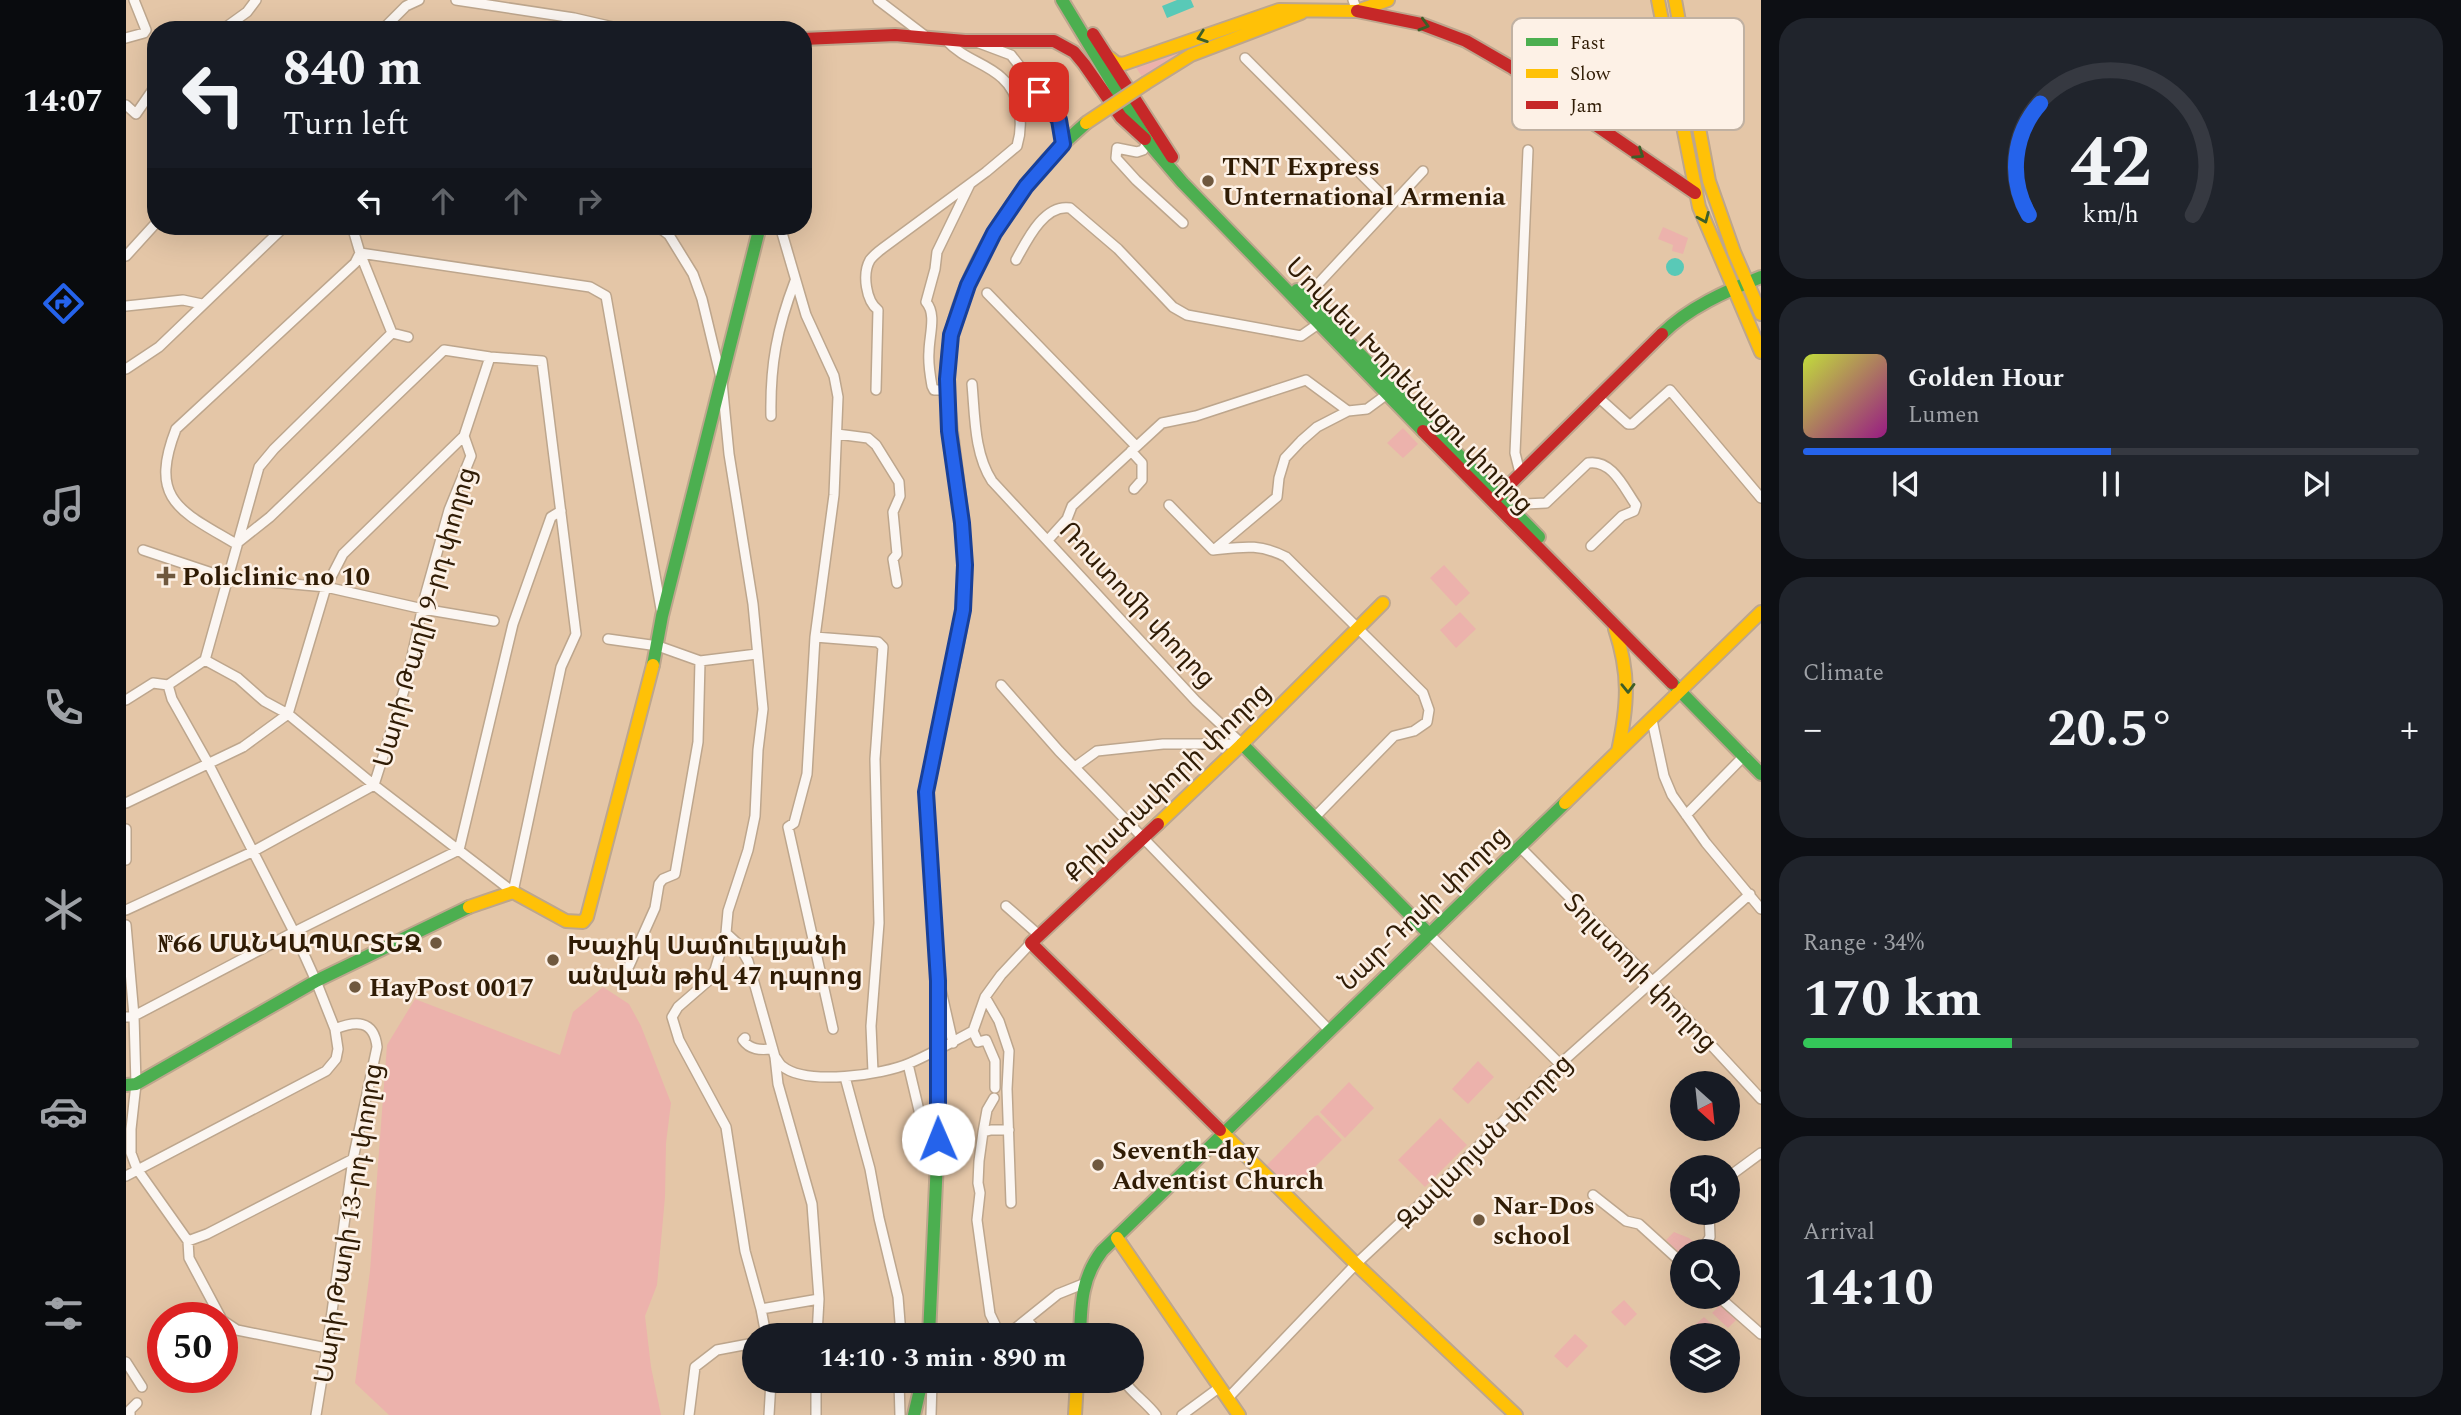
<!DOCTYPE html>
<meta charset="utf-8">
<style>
:root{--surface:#171b24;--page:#20242c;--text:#f1f3f6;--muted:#9ea1a6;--line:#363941;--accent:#2563eb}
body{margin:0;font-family:Spectral,"Noto Sans Armenian",serif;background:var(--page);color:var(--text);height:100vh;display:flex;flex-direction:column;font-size:26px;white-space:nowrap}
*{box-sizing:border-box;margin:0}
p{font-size:23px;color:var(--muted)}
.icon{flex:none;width:38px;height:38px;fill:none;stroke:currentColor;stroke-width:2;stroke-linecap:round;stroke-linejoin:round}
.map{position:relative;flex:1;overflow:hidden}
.details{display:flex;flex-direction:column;gap:18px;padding:18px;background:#0d0f14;width:700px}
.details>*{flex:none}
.hud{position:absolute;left:21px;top:21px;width:665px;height:214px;border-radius:28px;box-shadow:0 7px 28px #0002;background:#171b24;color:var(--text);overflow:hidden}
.needle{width:46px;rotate:153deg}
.controls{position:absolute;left:1544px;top:1071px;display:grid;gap:14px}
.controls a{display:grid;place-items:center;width:70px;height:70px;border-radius:50%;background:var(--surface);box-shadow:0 7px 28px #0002;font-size:35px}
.speed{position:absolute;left:21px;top:1302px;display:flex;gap:14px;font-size:35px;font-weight:700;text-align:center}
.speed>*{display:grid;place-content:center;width:91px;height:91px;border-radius:50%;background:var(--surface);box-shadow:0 7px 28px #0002;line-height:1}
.speed .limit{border:10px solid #d22;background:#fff;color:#111}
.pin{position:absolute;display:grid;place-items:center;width:60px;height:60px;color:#fff;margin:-30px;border-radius:14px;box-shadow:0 4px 10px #0006}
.me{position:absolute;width:77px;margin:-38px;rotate:359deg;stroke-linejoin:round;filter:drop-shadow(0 0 5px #0008)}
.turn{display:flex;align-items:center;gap:24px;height:147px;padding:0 21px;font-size:32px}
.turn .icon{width:91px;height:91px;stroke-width:2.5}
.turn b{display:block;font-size:49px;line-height:60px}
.lanes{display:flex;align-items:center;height:66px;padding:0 21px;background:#0003;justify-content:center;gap:35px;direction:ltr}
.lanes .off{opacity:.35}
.big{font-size:52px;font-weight:700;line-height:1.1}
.details .widget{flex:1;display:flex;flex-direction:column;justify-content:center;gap:10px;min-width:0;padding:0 24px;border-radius:28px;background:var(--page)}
.details .dial{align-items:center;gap:0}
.dial svg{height:182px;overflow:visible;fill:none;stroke:var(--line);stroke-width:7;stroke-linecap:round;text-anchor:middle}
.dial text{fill:var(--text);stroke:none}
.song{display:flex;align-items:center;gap:21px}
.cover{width:84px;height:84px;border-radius:10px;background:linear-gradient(135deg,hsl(70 70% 55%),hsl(310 70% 35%))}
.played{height:7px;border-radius:4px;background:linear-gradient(90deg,var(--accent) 50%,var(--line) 50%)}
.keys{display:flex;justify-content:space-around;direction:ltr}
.heat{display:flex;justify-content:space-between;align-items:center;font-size:38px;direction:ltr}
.charge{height:10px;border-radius:5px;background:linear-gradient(90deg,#34c759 34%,var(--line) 0)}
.trip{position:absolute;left:616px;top:1323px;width:402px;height:70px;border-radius:35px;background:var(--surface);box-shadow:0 7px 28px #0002;font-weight:700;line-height:70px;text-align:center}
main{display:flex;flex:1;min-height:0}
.dock{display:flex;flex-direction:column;width:126px;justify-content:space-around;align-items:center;background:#090b0e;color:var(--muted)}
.dock .icon{width:49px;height:49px}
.dock .current{color:var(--accent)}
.dock b{font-size:32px;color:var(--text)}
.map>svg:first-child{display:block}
.green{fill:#ecb2ac}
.water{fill:#59c9b7}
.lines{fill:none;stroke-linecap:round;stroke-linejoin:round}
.street-casing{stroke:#bda68d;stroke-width:12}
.fast-casing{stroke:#bda68d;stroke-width:16}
.slow-casing{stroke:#bda68d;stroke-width:16}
.jam-casing{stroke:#bda68d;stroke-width:16}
.street{stroke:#fbf6f2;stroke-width:9}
.fast{stroke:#4caf50;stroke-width:12}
.slow{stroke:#ffc107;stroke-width:12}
.jam{stroke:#c62828;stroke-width:12}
.fast-bridge-casing{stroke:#bda68d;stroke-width:16;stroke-linecap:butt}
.slow-bridge-casing{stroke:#bda68d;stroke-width:16;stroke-linecap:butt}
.fast-bridge{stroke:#4caf50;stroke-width:12}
.slow-bridge{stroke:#ffc107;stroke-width:12}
.oneway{stroke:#3d5e27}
.route-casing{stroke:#184099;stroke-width:18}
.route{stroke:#2563eb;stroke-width:12}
.poi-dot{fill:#6f583e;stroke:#fdf1e6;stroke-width:2.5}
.labels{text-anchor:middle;stroke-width:5;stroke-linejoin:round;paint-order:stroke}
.poi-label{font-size:26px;font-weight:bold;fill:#301c05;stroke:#fdf1e6;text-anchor:start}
.street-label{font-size:26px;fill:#301c05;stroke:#fdf1e6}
.key{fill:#fdf1e6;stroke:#c0b1a2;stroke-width:2}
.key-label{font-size:19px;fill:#301c05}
</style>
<main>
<nav class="dock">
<b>14:07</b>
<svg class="icon current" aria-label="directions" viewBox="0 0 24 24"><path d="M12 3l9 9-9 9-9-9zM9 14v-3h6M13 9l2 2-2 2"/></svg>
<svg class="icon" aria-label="music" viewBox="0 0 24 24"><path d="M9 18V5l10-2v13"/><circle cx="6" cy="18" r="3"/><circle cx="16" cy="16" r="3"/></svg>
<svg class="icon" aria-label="phone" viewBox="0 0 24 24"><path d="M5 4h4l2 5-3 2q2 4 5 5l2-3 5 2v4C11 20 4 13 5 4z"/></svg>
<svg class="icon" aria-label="climate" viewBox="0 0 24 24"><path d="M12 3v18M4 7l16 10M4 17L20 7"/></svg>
<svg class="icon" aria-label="car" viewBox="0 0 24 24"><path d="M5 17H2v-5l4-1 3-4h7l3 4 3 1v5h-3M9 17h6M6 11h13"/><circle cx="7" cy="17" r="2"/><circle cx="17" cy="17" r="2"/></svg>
<svg class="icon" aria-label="filters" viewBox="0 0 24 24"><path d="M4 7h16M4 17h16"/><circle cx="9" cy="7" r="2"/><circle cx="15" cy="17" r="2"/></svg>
</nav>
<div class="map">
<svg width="1635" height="1415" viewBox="0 0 1635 1415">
<rect width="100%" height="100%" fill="#e4c6a7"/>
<path class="green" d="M 1133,23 L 1017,78 L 1009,66 Z
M 1537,227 L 1562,238 L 1557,254 L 1546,251 L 1547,245 L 1532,239 Z
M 1277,428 L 1292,444 L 1277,458 L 1261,443 Z
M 1318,565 L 1344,593 L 1330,606 L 1304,578 Z
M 1334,612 L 1350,629 L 1330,648 L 1314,630 Z
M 477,987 L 503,1004 L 515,1026 L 545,1103 L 540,1143 L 539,1197 L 531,1285 L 519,1316 L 525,1367 L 535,1415 L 263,1415 L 229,1383 L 244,1271 L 261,1045 L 289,999 L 434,1055 L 447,1012 Z
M 1352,1061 L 1368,1077 L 1342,1104 L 1326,1089 Z
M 1223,1082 L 1248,1108 L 1219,1138 L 1194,1112 Z
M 1192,1115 L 1216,1140 L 1163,1193 L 1138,1168 L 1189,1116 Z
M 1314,1118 L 1341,1145 L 1299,1187 L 1272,1160 Z
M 1548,1232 L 1563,1238 L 1573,1247 L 1569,1251 L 1556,1251 L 1556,1255 L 1540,1240 Z
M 1498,1300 L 1511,1314 L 1499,1326 L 1485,1312 Z
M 1595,1304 L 1611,1319 L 1602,1328 L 1586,1313 Z
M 1578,1317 L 1593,1331 L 1589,1335 L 1581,1335 L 1570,1324 Z
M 1449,1334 L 1462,1346 L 1441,1368 L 1428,1356 Z"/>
<path class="water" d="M 1051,0 L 1065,0 L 1068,7 L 1041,18 L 1036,6 Z
M1540 267a9 9 0 1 1 18 0a9 9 0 1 1-18 0Z"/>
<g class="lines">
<g class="street-casing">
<path id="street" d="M 330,0 L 448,18 L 500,30
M 752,0 L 798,35
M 1227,0 L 1231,11
M 96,30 L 121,12 L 130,0
M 256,30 L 280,6 L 293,0
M 0,38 L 18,33 L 20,30 L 8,0
M 853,43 L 885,55 L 927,109 L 933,120 L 938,144
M 1119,58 L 1265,204
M 0,105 L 10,114 L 30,85
M 1022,142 L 1017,150 L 1011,152 L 991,148 L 990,158 L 1010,180 L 1057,223
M 226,226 L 234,253 L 266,333
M 531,226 L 543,235 L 567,274 L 576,299 L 596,382 L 603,454 L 627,604 L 637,709 L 632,750 L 629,816 L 622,850 L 602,911 L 600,933 L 589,970 L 582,981 L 552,1007 L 546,1017 L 553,1040 L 600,1127 L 619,1251 L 635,1309 L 640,1335
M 654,226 L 680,315 L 708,376 L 712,397 L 708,495 L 689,637 L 681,774 L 668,823 L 662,827 L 707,1029
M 0,256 L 30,223
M 890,260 C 901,240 918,204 944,208 L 992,249 L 1047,307 L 1061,315 L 1175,336 L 1195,322
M 861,293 L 1010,446
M 1179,298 L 1297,171
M 0,306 L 57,300 L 76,304
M 266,333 L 282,337
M 0,369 L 33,347 L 159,226
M 846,384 C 849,416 848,453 866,481 L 1070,701 L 1116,744
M 750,390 L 752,310 C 740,301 736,274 744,260 C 747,256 753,251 757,248 L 860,172 L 891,146 C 898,123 894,94 876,78 C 859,62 838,60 820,40
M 822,390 L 808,390 L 806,386 C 804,375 802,363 803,352 C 803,336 811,314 800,302 L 809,269 L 811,252 L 844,184
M 1472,397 L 1502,424 L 1506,424 L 1544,390 L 1635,498
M 645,416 C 644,365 651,328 669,281
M 711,434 L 742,438 L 750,445 L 773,482 L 774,496 L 767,512 L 771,554 L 767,559 L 771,583
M 1005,451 L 1016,463 L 1016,480 L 1008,489
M 1394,473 L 1389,453 L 1402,150
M 1043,505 L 1087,550 C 1116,547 1133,543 1160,557 L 1297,693 L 1303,710 L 1301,722 L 1288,731 L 1268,736 L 1188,818
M 1386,509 L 1399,504 L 1420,503 L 1462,463 C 1486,459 1498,488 1510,505 L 1508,511 L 1496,516 L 1465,546
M 922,540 L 941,519 L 946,506 L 1036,423 L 1070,416 L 1180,380 L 1222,411
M 1089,549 L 1151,497 L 1153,478 L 1159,458 L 1175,441 L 1191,427 L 1222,411 L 1241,409 L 1264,392
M 17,550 L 101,578 L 200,587 L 297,609 L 368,621
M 689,637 L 752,642 L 757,647 L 749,759 L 753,923 L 745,1026 L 747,1072
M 482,639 L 532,646 L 574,661 L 631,654
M 79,660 L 112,678 L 138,701 L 162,714 L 248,785 L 387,892 L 435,667 L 450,634 L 416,361 L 364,357 L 318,350 L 144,517 L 110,544 C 55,511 22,501 50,429 L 229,263 L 234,253 L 464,287 L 480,296 L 535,609
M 79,660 L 133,467 L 148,449 L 266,333
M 875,685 L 933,751 L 1203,1030
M 0,700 L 27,683 L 42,685 L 79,660
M 1526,720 L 1538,776 L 1546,795 L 1580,843 L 1635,909
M 949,767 L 971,751 L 1037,744 L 1116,744
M 0,803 L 117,747 L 162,714 L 200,587 L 217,554 L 338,436
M 1560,815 L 1619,755
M 0,829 L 0,860
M 1393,846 L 1525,980 L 1635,1099
M 880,906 L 914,936
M 0,910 L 126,852 L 248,785 L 280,684 L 299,596 L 323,510 L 345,456 L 338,436 L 364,357
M 0,925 L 8,1016 L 10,1084 L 5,1129 L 5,1153 L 11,1169 L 62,1241 L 63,1258 L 95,1318
M 600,933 L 613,945 L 622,961 L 649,1057 L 652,1084 L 686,1204 L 693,1299 L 691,1335
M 1303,934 L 1434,1064
M 503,966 L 529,908 L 533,884 L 537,879 L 549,874 L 572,742 L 574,661
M 815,990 L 827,1043
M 859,997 L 873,1021 L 883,1051 L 881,1089 L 885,1203
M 0,1017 L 8,1016 L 168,932 L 333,850 L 387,624 L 425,517 L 435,511
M 847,1031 L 852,1042 L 860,1040 L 869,1061 L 869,1088
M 619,1038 L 617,1040 C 624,1050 634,1050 645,1049
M 649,1057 C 652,1060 653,1064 656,1066 C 680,1086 757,1075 784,1063 C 805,1054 826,1042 847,1031 L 859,997 L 875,975 L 905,943
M 782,1064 L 795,1119
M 719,1077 L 744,1169 L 753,1218 L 772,1297 L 775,1335
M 857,1132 L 861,1110 L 868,1098
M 0,1176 L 200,1071 L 210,1059 L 212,1049 L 209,1029 L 190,981 L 168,932 L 82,763 L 46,699 L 42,685
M 1601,1178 L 1635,1153
M 1467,1195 L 1500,1221 L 1513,1224 L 1556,1263
M 62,1241 L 81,1234 L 227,1159
M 1576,1251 L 1584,1237 L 1583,1213
M 1593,1297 L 1635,1334
M 635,1309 L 693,1299
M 96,1320 L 111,1330 L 201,1348
M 901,1320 L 914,1335
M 692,1334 L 742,1333 L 755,1335
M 874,1335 L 864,1314 L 851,1220 L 854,1193 L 852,1183 L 853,1161 L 857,1132 L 865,1130 L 883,1130
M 881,1335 L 932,1294 L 957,1284
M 0,1362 L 16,1387
M 773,1381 L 774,1415
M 998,1381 C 1007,1394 1020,1402 1030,1415
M 1102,1398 L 1230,1264 L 1306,1193 L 1434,1064 L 1624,894
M 4,1415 L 4,1410 L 11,1403
M 190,1415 L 201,1348 L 227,1159 L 251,1047 C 248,1019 229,1021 209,1029
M 563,1415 L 569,1367 L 591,1350 L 628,1343
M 643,1415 L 645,1381
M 690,1415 L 690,1381
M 805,1415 L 806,1381
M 1056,1415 L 1094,1387"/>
</g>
<g class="fast-casing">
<path id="fast" d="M 936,0 L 1022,142 L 1056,182 L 1297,431
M 1171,290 L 1413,537
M 1536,334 C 1562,308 1600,291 1635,277
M 821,385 C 818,303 869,220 921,160 C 933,147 947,135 960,123
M 527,665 L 536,616 L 634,226
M 1546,683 L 1635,774
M 1116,744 L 1303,934
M 811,1044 L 812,980 L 800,792 L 819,700
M 0,1085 L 10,1084 L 190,981 L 343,907
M 803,1335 L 812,1139 L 811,1059
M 954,1335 C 955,1303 956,1277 976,1251 L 1439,803
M 788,1415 L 796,1381"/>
</g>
<g class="slow-casing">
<path id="slow" d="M 1532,0 L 1573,207 L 1635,352
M 1549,0 L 1583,181 L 1608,252 L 1635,314
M 984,58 L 990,63 L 997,64 L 1153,10 L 1231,11 L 1262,0
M 1020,83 L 1065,55 L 1175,13
M 1489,629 C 1504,674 1502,705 1492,751
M 1439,803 L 1635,612
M 1032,824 L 1116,744 L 1257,603
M 343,907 L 387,892 L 440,921 L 457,922 L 461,917 L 527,665
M 1094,1130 L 1230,1264 L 1390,1415
M 991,1238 L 1113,1415
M 949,1415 L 951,1381"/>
</g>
<g class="jam-casing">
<path id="jam" d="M 1231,11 L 1295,24 L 1340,41 L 1385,67 L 1569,193
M 967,34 L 1046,157
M 677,39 L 769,35 L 839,41 L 928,41 L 948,52 L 958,64 L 995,117 L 1019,139
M 1297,431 L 1546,683
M 1369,499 L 1536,334
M 819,700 C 829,655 841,609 839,562 C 837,503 824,445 821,385
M 1032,824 L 905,943 L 1094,1130"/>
</g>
<use href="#street" class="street"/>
<use href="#fast" class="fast"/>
<use href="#slow" class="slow"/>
<use href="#jam" class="jam"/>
<g class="fast-bridge-casing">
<path id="fast-bridge" d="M 811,1044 L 811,1059"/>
</g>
<g class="slow-bridge-casing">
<path id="slow-bridge" d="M 960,123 L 1020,83"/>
</g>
<use href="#fast-bridge" class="fast-bridge"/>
<use href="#slow-bridge" class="slow-bridge"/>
</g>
<defs><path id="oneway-chevron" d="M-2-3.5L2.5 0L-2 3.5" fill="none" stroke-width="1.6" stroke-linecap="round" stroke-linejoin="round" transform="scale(1.75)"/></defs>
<g class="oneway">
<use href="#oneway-chevron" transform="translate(1298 25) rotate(16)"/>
<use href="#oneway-chevron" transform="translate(1076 37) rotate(161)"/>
<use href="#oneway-chevron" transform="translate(1513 154) rotate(34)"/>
<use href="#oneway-chevron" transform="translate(1578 218) rotate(67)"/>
<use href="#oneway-chevron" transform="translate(1502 688) rotate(89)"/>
</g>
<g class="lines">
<g class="route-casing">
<path id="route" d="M 812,1139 L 812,981 L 800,792 L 837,610 L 839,565 L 836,523 L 823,431 L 821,379 L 825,335 L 842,285 L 868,233 L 900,186 L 937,144 L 933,120 L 913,92"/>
</g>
<use href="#route" class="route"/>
</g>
<g class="poi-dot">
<circle cx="1082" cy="181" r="7"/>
<path d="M36.5 565.5h7v7h7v7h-7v7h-7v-7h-7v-7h7z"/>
<circle cx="310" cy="943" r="7"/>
<circle cx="427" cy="960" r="7"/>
<circle cx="229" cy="987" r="7"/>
<circle cx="972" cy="1165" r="7"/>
<circle cx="1353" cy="1220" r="7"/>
</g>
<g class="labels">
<g class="poi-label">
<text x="1096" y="175">TNT Express<tspan x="1096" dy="30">Unternational Armenia</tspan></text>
<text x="56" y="585">Policlinic no 10</text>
<text x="296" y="952" text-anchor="end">№66 ՄԱՆԿԱՊԱՐՏԵԶ</text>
<text x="441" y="954">Խաչիկ Սամուելյանի<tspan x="441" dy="30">անվան թիվ 47 դպրոց</tspan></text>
<text x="243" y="996">HayPost 0017</text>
<text x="986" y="1159">Seventh-day<tspan x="986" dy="30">Adventist Church</tspan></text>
<text x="1367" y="1214">Nar-Dos<tspan x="1367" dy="30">school</tspan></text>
</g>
<g class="street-label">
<text transform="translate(1284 385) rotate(46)" y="9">Մովսես Խորենացու փողոց</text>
<text transform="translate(1012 604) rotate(47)" y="9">Ռոստոմի փողոց</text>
<text transform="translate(298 617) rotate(-74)" y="9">Սարի Թաղի 9-րդ փողոց</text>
<text transform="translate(1041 782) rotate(-44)" y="9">Քրիստափորի փողոց</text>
<text transform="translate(1297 908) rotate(-44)" y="9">Նար-Դոսի փողոց</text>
<text transform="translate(1515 972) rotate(46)" y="9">Տոլստոյի փողոց</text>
<text transform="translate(1358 1141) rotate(-45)" y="9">Զավարյան փողոց</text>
<text transform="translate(222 1223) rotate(-81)" y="9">Սարի Թաղի 13-րդ փողոց</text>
</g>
</g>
<rect x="1386" y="18" width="232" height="112" rx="10" class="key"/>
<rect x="1400" y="38" width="32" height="8" fill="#4caf50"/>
<rect x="1400" y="69" width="32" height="9" fill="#ffc107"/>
<rect x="1400" y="101" width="32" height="8" fill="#c62828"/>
<g class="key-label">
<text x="1444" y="49">Fast</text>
<text x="1444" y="80">Slow</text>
<text x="1444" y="112">Jam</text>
</g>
</svg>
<div class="controls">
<a><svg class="needle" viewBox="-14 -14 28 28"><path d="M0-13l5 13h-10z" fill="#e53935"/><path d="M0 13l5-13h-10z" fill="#9ea1a6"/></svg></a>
<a><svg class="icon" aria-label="sound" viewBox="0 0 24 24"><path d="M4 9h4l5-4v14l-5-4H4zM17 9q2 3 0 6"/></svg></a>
<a><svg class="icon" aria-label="search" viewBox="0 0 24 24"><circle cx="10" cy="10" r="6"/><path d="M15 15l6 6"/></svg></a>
<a><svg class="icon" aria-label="layers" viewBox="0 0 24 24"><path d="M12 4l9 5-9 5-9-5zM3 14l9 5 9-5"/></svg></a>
</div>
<div class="speed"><div class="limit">50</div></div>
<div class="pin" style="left:913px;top:92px;background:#d93025"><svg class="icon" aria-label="arrive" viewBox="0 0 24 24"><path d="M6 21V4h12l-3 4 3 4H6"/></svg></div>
<svg class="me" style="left:812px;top:1139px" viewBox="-20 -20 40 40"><circle r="19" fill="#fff"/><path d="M0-13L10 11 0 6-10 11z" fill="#2563eb"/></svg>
<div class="trip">14:10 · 3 min · 890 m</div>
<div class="hud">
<div class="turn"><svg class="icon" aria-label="left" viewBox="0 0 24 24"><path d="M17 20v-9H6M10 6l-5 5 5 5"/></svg><div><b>840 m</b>Turn left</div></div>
<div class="lanes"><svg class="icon" aria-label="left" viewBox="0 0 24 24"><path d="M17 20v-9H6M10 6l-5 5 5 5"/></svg><svg class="icon off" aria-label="ahead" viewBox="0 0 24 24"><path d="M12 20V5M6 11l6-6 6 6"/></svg><svg class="icon off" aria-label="ahead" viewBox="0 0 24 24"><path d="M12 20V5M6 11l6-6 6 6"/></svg><svg class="icon off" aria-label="right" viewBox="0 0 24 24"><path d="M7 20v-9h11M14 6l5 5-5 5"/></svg></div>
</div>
</div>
<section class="details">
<div class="widget dial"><svg viewBox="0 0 100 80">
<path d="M14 69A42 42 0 1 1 86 69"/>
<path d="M14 69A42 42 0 0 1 19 20" stroke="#2563eb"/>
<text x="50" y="56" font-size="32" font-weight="700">42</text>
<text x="50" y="72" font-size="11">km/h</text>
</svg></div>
<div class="widget">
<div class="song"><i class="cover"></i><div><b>Golden Hour</b><p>Lumen</p></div></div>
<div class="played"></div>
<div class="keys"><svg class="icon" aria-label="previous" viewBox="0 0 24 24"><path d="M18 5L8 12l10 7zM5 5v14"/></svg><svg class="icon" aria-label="pause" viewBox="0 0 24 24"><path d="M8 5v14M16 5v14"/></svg><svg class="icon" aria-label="next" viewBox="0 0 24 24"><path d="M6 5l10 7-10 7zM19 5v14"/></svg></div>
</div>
<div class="widget"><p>Climate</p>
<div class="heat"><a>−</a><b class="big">20.5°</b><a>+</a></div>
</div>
<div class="widget"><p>Range · 34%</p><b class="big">170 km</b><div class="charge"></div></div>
<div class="widget"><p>Arrival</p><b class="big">14:10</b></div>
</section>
</main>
